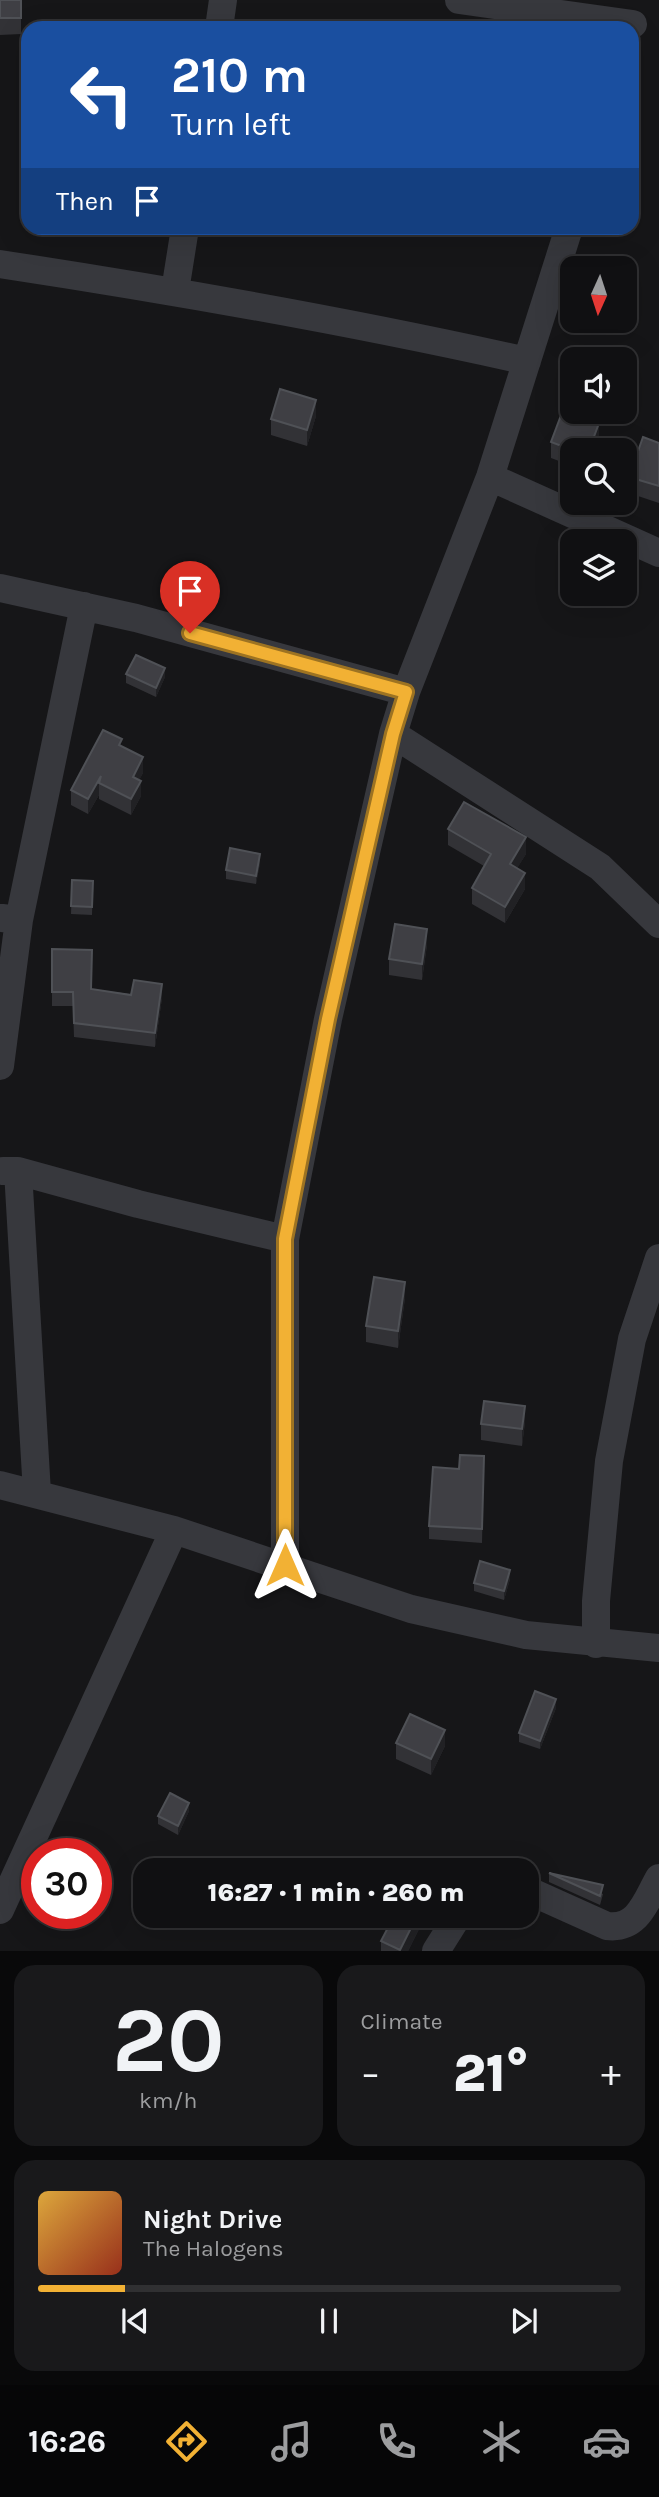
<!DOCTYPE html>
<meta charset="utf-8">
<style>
:root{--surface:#101012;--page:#19191b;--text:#f1f3f6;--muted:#9c9d9f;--line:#303032;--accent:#f2b134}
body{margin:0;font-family:Karla,sans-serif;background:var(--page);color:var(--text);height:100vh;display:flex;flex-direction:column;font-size:26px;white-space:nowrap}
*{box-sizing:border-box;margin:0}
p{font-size:23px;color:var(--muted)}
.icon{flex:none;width:38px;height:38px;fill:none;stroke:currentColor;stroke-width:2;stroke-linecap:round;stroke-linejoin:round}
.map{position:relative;height:1951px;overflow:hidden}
.details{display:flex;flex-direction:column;gap:14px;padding:14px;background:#09090a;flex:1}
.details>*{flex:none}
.top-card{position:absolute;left:21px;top:21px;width:618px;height:214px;border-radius:21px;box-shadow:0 7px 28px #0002,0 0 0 2px var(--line);background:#1a4fa0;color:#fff;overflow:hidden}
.needle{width:46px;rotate:183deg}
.tools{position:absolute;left:560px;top:256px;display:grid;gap:14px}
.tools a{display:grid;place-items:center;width:77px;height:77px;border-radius:14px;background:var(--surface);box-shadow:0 7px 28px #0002,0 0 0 2px var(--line);font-size:35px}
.speed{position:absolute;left:21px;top:1838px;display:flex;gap:14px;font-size:35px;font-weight:700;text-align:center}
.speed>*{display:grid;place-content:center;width:91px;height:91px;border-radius:50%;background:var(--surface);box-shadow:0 7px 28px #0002,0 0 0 2px var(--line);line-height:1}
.speed .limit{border:10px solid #d22;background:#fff;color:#111}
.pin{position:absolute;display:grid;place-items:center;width:60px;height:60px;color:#fff;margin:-72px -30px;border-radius:50% 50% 50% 0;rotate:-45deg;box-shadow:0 0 7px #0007}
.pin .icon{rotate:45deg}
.me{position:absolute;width:77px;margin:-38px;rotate:0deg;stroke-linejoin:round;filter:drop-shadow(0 0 5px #0008)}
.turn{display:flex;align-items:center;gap:24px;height:147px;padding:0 35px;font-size:32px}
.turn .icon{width:91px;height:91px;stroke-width:2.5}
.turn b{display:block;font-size:49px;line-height:60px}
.then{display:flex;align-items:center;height:66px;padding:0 35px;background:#0003;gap:14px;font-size:26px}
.big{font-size:52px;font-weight:800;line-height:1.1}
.details .tile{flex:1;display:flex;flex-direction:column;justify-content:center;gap:10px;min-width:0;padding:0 24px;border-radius:21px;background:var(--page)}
.details .dial{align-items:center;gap:0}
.dial b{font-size:91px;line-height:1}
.song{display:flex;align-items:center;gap:21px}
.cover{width:84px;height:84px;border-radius:10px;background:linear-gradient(135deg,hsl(40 70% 55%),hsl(10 70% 35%))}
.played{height:7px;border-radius:4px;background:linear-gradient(90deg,var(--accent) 15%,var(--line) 15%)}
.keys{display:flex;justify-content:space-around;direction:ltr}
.heat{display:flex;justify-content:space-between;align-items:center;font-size:38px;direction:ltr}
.details .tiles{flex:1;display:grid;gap:14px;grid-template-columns:1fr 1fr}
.tile:last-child{grid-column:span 2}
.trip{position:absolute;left:133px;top:1858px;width:406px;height:70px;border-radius:21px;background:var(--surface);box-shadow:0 7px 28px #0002,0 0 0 2px var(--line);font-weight:800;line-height:70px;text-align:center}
.tabs{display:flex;height:112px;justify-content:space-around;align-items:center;background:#060607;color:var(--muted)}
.tabs .icon{width:49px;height:49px}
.tabs .active{color:var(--accent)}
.tabs b{font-size:32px;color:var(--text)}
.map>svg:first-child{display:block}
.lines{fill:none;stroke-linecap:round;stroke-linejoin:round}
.minor{stroke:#37383d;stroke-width:28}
.wall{fill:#323236}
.shaded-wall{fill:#212124}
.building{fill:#3f3f44;stroke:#4f5156;stroke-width:2}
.route-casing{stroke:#9d7322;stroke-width:18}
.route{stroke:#f2b134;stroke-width:12}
</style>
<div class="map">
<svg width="659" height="1951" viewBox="0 0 659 1951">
<rect width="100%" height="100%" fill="#161618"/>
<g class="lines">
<path class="minor" d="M 459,0 L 633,24
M 219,28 L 223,0
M 0,264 C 177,291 353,322 527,361
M 175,291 L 185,228
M 490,477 L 659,553
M 0,588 L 136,618 L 406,692
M 393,734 L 600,867 L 659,924
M 19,920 L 84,606
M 0,1066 L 19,920 L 2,918
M 3,1171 L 18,1171 L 138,1204 L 285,1239
M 18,1171 L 37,1493
M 0,1485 L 174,1530 L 411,1609 L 526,1635 L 659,1648
M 285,1565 L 285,1239 L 328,1019 L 393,734 L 406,692 L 490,477 L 569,228
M 596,1644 L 596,1601 L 609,1461 L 632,1339 L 659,1258
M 527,1890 L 607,1926 C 638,1930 646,1901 659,1878
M 0,1910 L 174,1530
M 436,1951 L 458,1916"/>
</g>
<path class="wall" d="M 0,0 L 21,0 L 21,34 L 0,35 Z
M 316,416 L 307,446 L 271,435 L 271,419 Z
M 599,439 L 595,450 L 572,450 L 572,466 L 551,458 L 551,442 Z
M 659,443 L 659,503 L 629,493 L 629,477 Z
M 126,674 L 165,677 L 156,697 L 126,683 Z
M 122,747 L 143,773 L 139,780 L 141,796 L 131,815 L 99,799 L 99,795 L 88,814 L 71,805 L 71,790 Z
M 448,829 L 526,854 L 517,868 L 525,889 L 505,923 L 472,904 L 472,888 L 484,866 L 448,845 Z
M 260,863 L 256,884 L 226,879 L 226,870 Z
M 72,880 L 93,881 L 92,915 L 71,914 Z
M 427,945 L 422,980 L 389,975 L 389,959 Z
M 52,949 L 91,989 L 162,998 L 155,1047 L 74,1037 L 73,1006 L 52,1006 Z
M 405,1298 L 398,1348 L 366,1342 L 366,1326 Z
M 525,1422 L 522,1446 L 481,1440 L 481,1424 Z
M 484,1456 L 482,1543 L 429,1539 L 429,1526 Z
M 510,1579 L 504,1600 L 474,1591 L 474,1583 Z
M 556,1708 L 540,1749 L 519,1742 L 519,1733 Z
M 396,1743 L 445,1746 L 431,1775 L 396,1759 Z
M 189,1811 L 178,1835 L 158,1824 L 158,1816 Z
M 549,1873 L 603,1894 L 600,1905 L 549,1882 Z
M 419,1916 L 419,1929 L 408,1951 L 381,1951 L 381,1941 Z"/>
<path class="shaded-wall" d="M 316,400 L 316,416 L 307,446 L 307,430 Z
M 599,423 L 599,439 L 595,450 L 589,450 Z
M 165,668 L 165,677 L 156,697 L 156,688 Z
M 143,757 L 143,773 L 133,792 L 133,777 Z
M 101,776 L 99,783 L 99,795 L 88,814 L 88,799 Z
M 141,781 L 141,796 L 131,815 L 131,799 Z
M 526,837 L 526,854 L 510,880 L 510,864 Z
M 260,854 L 260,863 L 256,884 L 256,876 Z
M 525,873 L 525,889 L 505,923 L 505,907 Z
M 427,929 L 427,945 L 422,980 L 422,964 Z
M 162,984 L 162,998 L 155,1047 L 155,1033 Z
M 405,1282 L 405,1298 L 398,1348 L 398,1331 Z
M 525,1406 L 525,1422 L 522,1446 L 522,1429 Z
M 510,1570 L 510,1579 L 504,1600 L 504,1591 Z
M 556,1699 L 556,1708 L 540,1749 L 540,1741 Z
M 445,1730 L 445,1746 L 431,1775 L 431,1759 Z
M 189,1803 L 189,1811 L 178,1835 L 178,1826 Z
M 417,1916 L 419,1916 L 419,1929 L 408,1951 L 400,1951 Z"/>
<path class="building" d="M 0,0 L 21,0 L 21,18 L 0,18 Z
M 280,389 L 316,400 L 307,430 L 271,419 Z
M 563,410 L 599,423 L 589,450 L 572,450 L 551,442 Z
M 643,437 L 659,443 L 659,486 L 629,477 Z
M 136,655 L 165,668 L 156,688 L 126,674 Z
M 103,730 L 122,739 L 119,745 L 143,757 L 133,777 L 141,781 L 131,799 L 99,783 L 101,776 L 88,799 L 71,790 Z
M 464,802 L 526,837 L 510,864 L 525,873 L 505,907 L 472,888 L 491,854 L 448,829 Z
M 230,848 L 260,854 L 256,876 L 226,870 Z
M 72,880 L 93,881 L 92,907 L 71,906 Z
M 395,924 L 427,929 L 422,964 L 389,959 Z
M 52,949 L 92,950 L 91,989 L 131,995 L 134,980 L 162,984 L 155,1033 L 74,1023 L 73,992 L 52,992 Z
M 374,1277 L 405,1282 L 398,1331 L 366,1326 Z
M 484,1401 L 525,1406 L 522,1429 L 481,1424 Z
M 460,1455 L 484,1456 L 482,1529 L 429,1526 L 433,1467 L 459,1469 Z
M 480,1561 L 510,1570 L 504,1591 L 474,1583 Z
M 535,1691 L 556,1699 L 540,1741 L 519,1733 Z
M 410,1714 L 445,1730 L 431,1759 L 396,1743 Z
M 170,1793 L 189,1803 L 178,1826 L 158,1816 Z
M 549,1873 L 603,1885 L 600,1896 Z
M 394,1916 L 417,1916 L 400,1950 L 381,1941 Z"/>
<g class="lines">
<g class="route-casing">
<path id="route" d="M 190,633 L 406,692 L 393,734 L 328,1019 L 285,1239 L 285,1565"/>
</g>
<use href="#route" class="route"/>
</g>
</svg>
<div class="tools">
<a><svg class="needle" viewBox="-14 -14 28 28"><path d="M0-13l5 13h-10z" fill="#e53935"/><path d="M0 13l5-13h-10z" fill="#9c9d9f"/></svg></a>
<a><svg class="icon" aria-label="sound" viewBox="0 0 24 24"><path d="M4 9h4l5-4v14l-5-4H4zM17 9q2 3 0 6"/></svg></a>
<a><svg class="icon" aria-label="search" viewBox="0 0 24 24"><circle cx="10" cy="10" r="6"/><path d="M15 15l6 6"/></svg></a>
<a><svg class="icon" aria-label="layers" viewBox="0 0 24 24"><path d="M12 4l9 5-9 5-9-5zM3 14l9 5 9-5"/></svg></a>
</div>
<div class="speed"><div class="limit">30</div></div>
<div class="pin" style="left:190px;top:633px;background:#d93025"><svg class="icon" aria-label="arrive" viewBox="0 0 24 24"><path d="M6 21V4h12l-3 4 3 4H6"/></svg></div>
<svg class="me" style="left:285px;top:1565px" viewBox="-20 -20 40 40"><path d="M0-17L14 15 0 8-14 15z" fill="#f2b134" stroke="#fff" stroke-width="4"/></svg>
<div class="trip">16:27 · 1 min · 260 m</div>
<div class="top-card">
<div class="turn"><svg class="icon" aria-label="left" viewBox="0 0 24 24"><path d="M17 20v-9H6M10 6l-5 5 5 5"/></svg><div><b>210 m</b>Turn left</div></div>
<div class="then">Then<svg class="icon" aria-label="arrive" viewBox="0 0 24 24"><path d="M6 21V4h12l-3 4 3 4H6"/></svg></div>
</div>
</div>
<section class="details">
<div class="tiles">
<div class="tile dial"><b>20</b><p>km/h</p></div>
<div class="tile"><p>Climate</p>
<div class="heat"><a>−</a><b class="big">21°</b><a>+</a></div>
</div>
<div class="tile">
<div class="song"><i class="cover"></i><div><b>Night Drive</b><p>The Halogens</p></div></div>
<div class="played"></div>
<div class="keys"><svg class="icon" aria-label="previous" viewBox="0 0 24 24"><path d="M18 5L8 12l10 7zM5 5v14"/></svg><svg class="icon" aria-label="pause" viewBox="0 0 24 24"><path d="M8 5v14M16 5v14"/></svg><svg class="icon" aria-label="next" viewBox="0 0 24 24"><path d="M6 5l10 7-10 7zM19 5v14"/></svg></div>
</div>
</div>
</section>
<nav class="tabs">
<b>16:26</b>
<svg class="icon active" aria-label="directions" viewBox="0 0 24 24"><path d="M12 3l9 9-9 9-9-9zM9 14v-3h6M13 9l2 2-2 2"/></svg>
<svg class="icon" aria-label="music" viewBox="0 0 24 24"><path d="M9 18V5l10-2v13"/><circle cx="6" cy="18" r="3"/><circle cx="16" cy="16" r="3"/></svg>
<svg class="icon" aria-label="phone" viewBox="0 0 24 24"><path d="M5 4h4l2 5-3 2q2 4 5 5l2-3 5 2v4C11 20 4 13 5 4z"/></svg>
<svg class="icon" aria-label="climate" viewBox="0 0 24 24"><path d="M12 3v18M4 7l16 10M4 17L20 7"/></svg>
<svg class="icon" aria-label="car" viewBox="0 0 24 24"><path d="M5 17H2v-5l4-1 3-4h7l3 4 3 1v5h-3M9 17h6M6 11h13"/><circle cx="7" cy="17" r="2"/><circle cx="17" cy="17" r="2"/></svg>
</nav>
